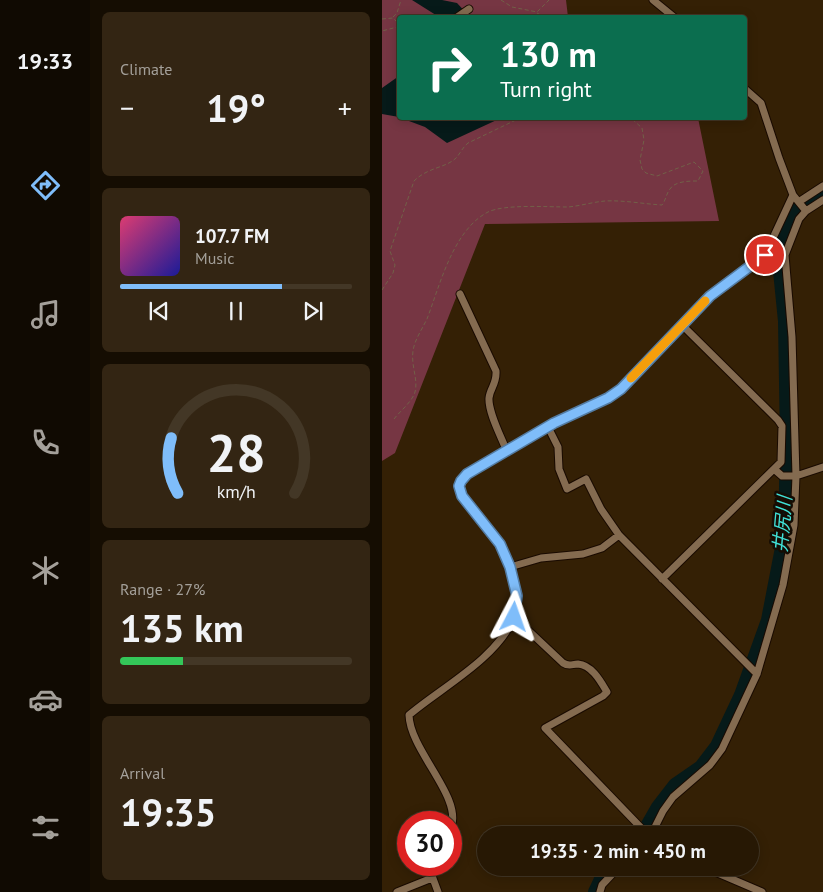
<!DOCTYPE html>
<meta charset="utf-8">
<style>
:root{--surface:#271804;--page:#332513;--text:#f1f3f6;--muted:#a4a09a;--line:#433726;--accent:#7fbdfa}
body{margin:0;font-family:"PT Sans","Noto Sans JP",sans-serif;background:var(--page);color:var(--text);height:100vh;display:flex;flex-direction:column;font-size:19px;white-space:nowrap}
*{box-sizing:border-box;margin:0}
p{font-size:16px;color:var(--muted)}
.icon{flex:none;width:28px;height:28px;fill:none;stroke:currentColor;stroke-width:2;stroke-linecap:round;stroke-linejoin:round}
.map{position:relative;flex:1;overflow:hidden}
.side{display:flex;flex-direction:column;gap:12px;padding:12px;background:#150d02;width:292px}
.side>*{flex:none}
.banner{position:absolute;left:15px;top:15px;width:350px;height:105px;border-radius:5px;box-shadow:0 2px 12px #0003,0 0 0 1px var(--line);background:#0b6e4f;color:#fff;overflow:hidden}
.speed{position:absolute;left:15px;top:811px;display:flex;gap:10px;font-size:25px;font-weight:700;text-align:center}
.speed>*{display:grid;place-content:center;width:65px;height:65px;border-radius:50%;background:var(--surface);box-shadow:0 2px 12px #0003,0 0 0 1px var(--line);line-height:1}
.speed .limit{border:8px solid #d22;background:#fff;color:#111}
.pin{position:absolute;display:grid;place-items:center;width:42px;height:42px;color:#fff;margin:-21px;border:2px solid #fff;border-radius:50%;box-shadow:0 1px 5px #0007}
.me{position:absolute;width:55px;margin:-28px;rotate:4deg;stroke-linejoin:round;filter:drop-shadow(0 0 4px #0008)}
.turn{display:flex;align-items:center;gap:18px;height:105px;padding:0 20px;font-size:22px}
.turn .icon{width:65px;height:65px;stroke-width:2.5}
.turn b{display:block;font-size:35px;line-height:42px}
.big{font-size:38px;font-weight:700;line-height:1.1}
.side .tile{flex:1;display:flex;flex-direction:column;justify-content:center;gap:8px;min-width:0;padding:0 18px;border-radius:8px;background:var(--page)}
.side .dial{align-items:center;gap:0}
.dial svg{height:130px;overflow:visible;fill:none;stroke:var(--line);stroke-width:7;stroke-linecap:round;text-anchor:middle}
.dial text{fill:var(--text);stroke:none}
.song{display:flex;align-items:center;gap:15px}
.cover{width:60px;height:60px;border-radius:8px;background:linear-gradient(135deg,hsl(340 70% 55%),hsl(240 70% 35%))}
.played{height:5px;border-radius:2px;background:linear-gradient(90deg,var(--accent) 70%,var(--line) 70%)}
.keys{display:flex;justify-content:space-around;direction:ltr}
.heat{display:flex;justify-content:space-between;align-items:center;font-size:28px;direction:ltr}
.charge{height:8px;border-radius:4px;background:linear-gradient(90deg,#34c759 27%,var(--line) 0)}
.trip{position:absolute;left:95px;top:826px;width:282px;height:50px;border-radius:25px;background:var(--surface);box-shadow:0 2px 12px #0003,0 0 0 1px var(--line);font-weight:700;line-height:50px;text-align:center}
main{display:flex;flex:1;min-height:0}
.dock{display:flex;flex-direction:column;width:90px;justify-content:space-around;align-items:center;background:#100a02;color:var(--muted)}
.dock .icon{width:35px;height:35px}
.dock .on{color:var(--accent)}
.dock b{font-size:22px;color:var(--text)}
.map>svg:first-child{display:block}
.green{fill:#763643}
.water{fill:#061a19}
.lines{fill:none;stroke-linecap:round;stroke-linejoin:round}
.river{stroke:#061a19;stroke-width:14}
.minor-casing{stroke:#190a00;stroke-width:9}
.path{stroke:#726048;stroke-width:1;stroke-dasharray:4 2.5;stroke-linecap:butt}
.minor{stroke:#846b50;stroke-width:7}
.route-casing{stroke:#537ba2;stroke-width:12}
.route{stroke:#7fbdfa;stroke-width:9}
.slow{stroke:#f59e0b;stroke-width:9}
.labels{text-anchor:middle;stroke-width:5;stroke-linejoin:round;paint-order:stroke}
.water-label{font-size:19px;font-style:italic;fill:#40e0d6;stroke:#150c03}
</style>
<main>
<nav class="dock">
<b>19:33</b>
<svg class="icon on" aria-label="directions" viewBox="0 0 24 24"><path d="M12 3l9 9-9 9-9-9zM9 14v-3h6M13 9l2 2-2 2"/></svg>
<svg class="icon" aria-label="music" viewBox="0 0 24 24"><path d="M9 18V5l10-2v13"/><circle cx="6" cy="18" r="3"/><circle cx="16" cy="16" r="3"/></svg>
<svg class="icon" aria-label="phone" viewBox="0 0 24 24"><path d="M5 4h4l2 5-3 2q2 4 5 5l2-3 5 2v4C11 20 4 13 5 4z"/></svg>
<svg class="icon" aria-label="climate" viewBox="0 0 24 24"><path d="M12 3v18M4 7l16 10M4 17L20 7"/></svg>
<svg class="icon" aria-label="car" viewBox="0 0 24 24"><path d="M5 17H2v-5l4-1 3-4h7l3 4 3 1v5h-3M9 17h6M6 11h13"/><circle cx="7" cy="17" r="2"/><circle cx="17" cy="17" r="2"/></svg>
<svg class="icon" aria-label="filters" viewBox="0 0 24 24"><path d="M4 7h16M4 17h16"/><circle cx="9" cy="7" r="2"/><circle cx="15" cy="17" r="2"/></svg>
</nav>
<section class="side">
<div class="tile"><p>Climate</p>
<div class="heat"><a>−</a><b class="big">19°</b><a>+</a></div>
</div>
<div class="tile">
<div class="song"><i class="cover"></i><div><b>107.7 FM</b><p>Music</p></div></div>
<div class="played"></div>
<div class="keys"><svg class="icon" aria-label="previous" viewBox="0 0 24 24"><path d="M18 5L8 12l10 7zM5 5v14"/></svg><svg class="icon" aria-label="pause" viewBox="0 0 24 24"><path d="M8 5v14M16 5v14"/></svg><svg class="icon" aria-label="next" viewBox="0 0 24 24"><path d="M6 5l10 7-10 7zM19 5v14"/></svg></div>
</div>
<div class="tile dial"><svg viewBox="0 0 100 80">
<path d="M14 69A42 42 0 1 1 86 69"/>
<path d="M14 69A42 42 0 0 1 10 35" stroke="#7fbdfa"/>
<text x="50" y="56" font-size="32" font-weight="700">28</text>
<text x="50" y="72" font-size="11">km/h</text>
</svg></div>
<div class="tile"><p>Range · 27%</p><b class="big">135 km</b><div class="charge"></div></div>
<div class="tile"><p>Arrival</p><b class="big">19:35</b></div>
</section>
<div class="map">
<svg width="441" height="892" viewBox="0 0 441 892">
<rect width="100%" height="100%" fill="#342005"/>
<path class="green" d="M 0,0 L 184,0 L 186,17 L 18,18 L 18,118 L 316,118 L 337,221 L 103,224 L 13,453 L 0,461 Z"/>
<path class="water" d="M 30,0 L 60,0 L 75,3 L 88,17 L 57,17 Z
M 17,76 L 17,117 L 0,114 L 0,88 Z
M 19,118 L 119,118 L 65,143 L 43,127 Z"/>
<g class="lines">
<path class="river" d="M 260,835 L 276,807 L 293,785 L 319,767 L 335,746 L 359,695 L 386,620 L 403,532 L 405,443 L 403,321 L 397,261 L 402,235 L 412,212 L 441,191
M 213,892 L 221,875 L 229,868"/>
<g class="minor-casing">
<path id="minor" d="M 271,0 L 293,18
M 74,18 L 87,9
M 362,88 L 379,103 L 397,158 L 411,195 L 424,211
M 418,201 L 441,186
M 78,294 L 114,371 C 115,384 108,388 107,398 C 106,413 120,438 125,452
M 166,427 L 176,447 L 177,469 L 185,489 L 204,479 L 219,509 L 237,535 L 375,674
M 392,469 L 400,476 L 414,476 L 441,467
M 128,567 L 159,558 L 201,554 L 220,548 L 237,535
M 280,579 L 399,462 L 400,426 L 396,420 L 300,325
M 132,617 L 181,663 C 187,667 190,664 196,664 C 210,665 219,682 225,692 L 221,696 L 163,728 L 266,835
M 69,828 C 81,797 28,751 27,715 C 60,687 113,660 132,618 C 136,608 135,595 132,585 C 129,571 126,557 119,545 C 110,529 78,504 77,487 C 77,482 81,478 85,474 L 172,423 L 226,398 L 239,389 L 328,296 L 383,255 L 411,195
M 269,835 L 281,811 L 291,797 L 328,765 L 340,749 L 375,674 L 401,585 L 412,525 L 414,476 L 410,337 L 403,255 L 417,219 L 424,211 L 441,200
M 46,865 L 56,892
M 324,868 L 380,892
M 15,892 L 50,878
M 218,892 L 220,885 L 236,868"/>
</g>
<path class="path" d="M 119,0 L 130,7 L 155,12 L 167,0
M 155,13 L 164,18
M 11,17 L 15,13 L 19,0
M 0,19 L 11,18 L 16,23 L 15,27 L 0,31
M 0,290 L 11,273 L 13,265 L 8,251 L 32,181 C 46,167 64,168 74,158 C 78,154 80,148 86,143 L 138,118
M 12,419 C 18,411 30,402 33,392 C 37,377 26,362 33,343 C 36,335 41,327 45,319 C 58,285 71,230 106,212 C 122,204 166,207 186,207 C 198,206 211,202 223,201 C 242,200 262,204 280,205 C 284,200 284,194 288,189 C 293,181 307,181 316,181 L 321,171 L 312,162 L 275,176 L 264,173 L 260,169 L 258,160 L 262,140 L 260,128 L 249,118"/>
<use href="#minor" class="minor"/>
</g>
<g class="lines">
<g class="route-casing">
<path id="route" d="M 132,617 L 135,596 L 128,567 L 118,544 L 80,496 L 77,486 L 79,481 L 85,474 L 172,423 L 226,398 L 239,389 L 328,296 L 383,255"/>
</g>
<use href="#route" class="route"/>
<path class="slow" d="M 249,378 L 323,301"/>
</g>
<g class="labels">
<g class="water-label">
<text transform="translate(400 524) rotate(-85)" y="7">井尻川</text>
</g>
</g>
</svg>
<div class="speed"><div class="limit">30</div></div>
<div class="pin" style="left:383px;top:255px;background:#d93025"><svg class="icon" aria-label="arrive" viewBox="0 0 24 24"><path d="M6 21V4h12l-3 4 3 4H6"/></svg></div>
<svg class="me" style="left:132px;top:617px" viewBox="-20 -20 40 40"><path d="M0-17L14 15 0 8-14 15z" fill="#7fbdfa" stroke="#fff" stroke-width="4"/></svg>
<div class="trip">19:35 · 2 min · 450 m</div>
<div class="banner">
<div class="turn"><svg class="icon" aria-label="right" viewBox="0 0 24 24"><path d="M7 20v-9h11M14 6l5 5-5 5"/></svg><div><b>130 m</b>Turn right</div></div>
</div>
</div>
</main>
